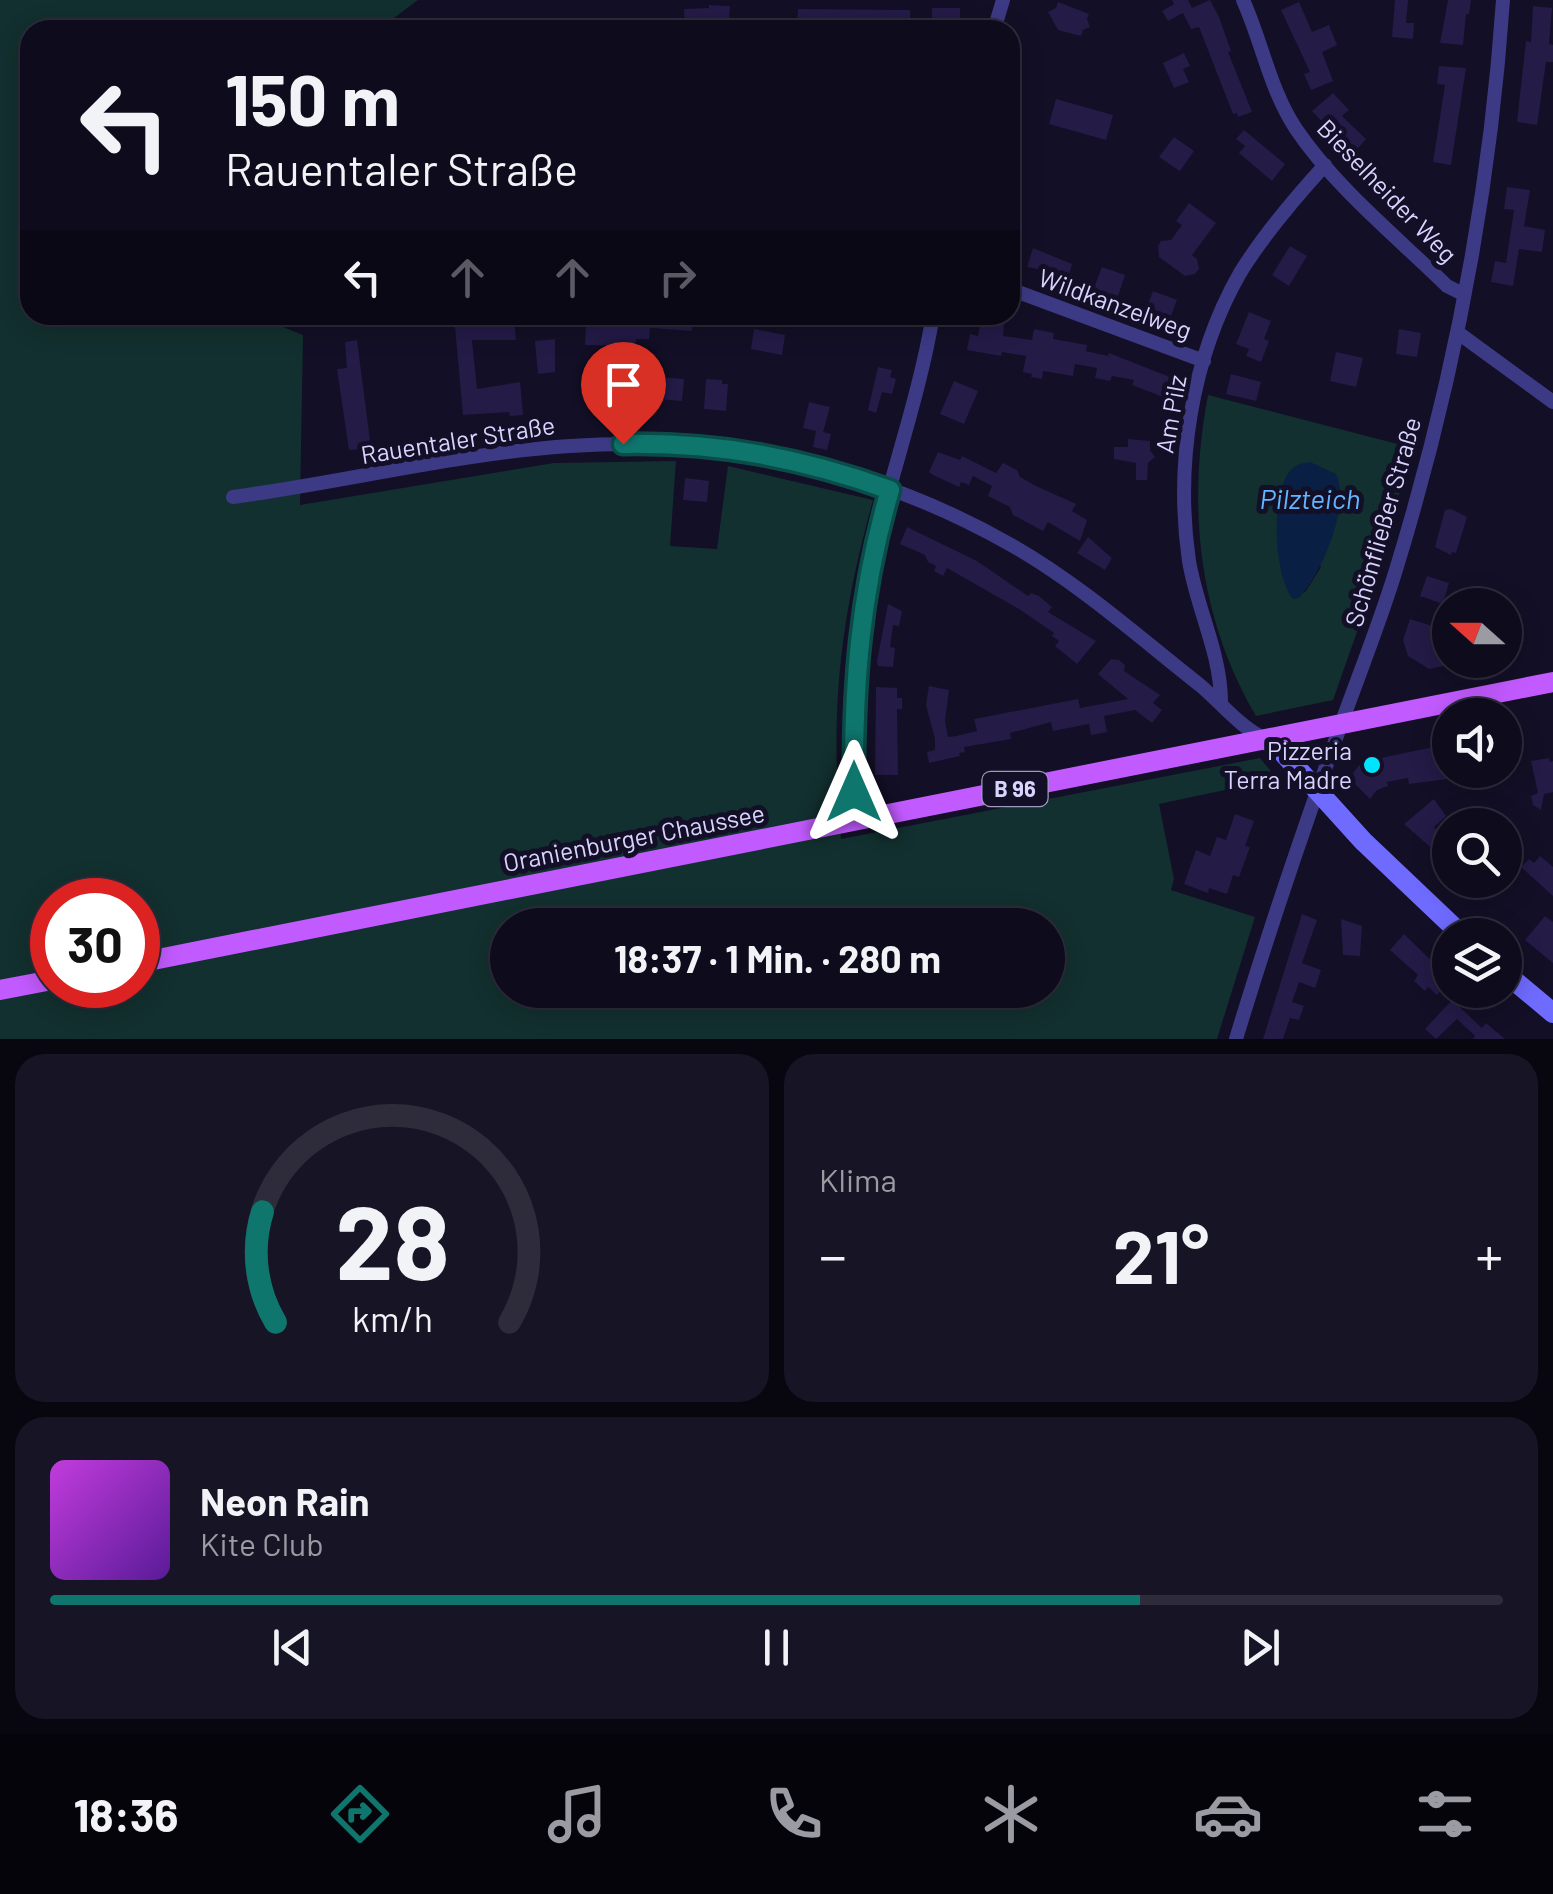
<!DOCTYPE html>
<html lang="de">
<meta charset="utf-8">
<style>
:root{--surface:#0e0b1c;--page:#171425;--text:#f1f3f6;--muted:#9b9ba3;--line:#2e2b3b;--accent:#0f766e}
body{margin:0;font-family:Barlow,sans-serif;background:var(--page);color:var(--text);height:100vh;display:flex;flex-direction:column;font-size:38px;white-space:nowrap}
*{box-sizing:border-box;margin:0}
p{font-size:32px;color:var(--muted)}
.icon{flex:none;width:55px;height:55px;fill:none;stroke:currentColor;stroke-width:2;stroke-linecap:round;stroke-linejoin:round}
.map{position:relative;height:1039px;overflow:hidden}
.side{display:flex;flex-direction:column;gap:15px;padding:15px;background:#08060f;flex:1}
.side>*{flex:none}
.hud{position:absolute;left:20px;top:20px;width:1000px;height:305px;border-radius:30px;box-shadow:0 5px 25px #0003,0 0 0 2px var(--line);background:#0e0b1c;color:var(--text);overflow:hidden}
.needle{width:65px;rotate:291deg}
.controls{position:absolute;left:1432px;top:588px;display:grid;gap:20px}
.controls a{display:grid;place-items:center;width:90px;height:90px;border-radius:50%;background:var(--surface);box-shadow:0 5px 25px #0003,0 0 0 2px var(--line);font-size:50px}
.speed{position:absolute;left:30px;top:878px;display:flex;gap:20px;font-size:50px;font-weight:700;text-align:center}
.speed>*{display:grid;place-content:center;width:130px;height:130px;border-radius:50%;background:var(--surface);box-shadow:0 5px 25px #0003,0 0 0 2px var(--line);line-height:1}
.speed .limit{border:15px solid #d22;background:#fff;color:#111}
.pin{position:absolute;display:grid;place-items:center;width:85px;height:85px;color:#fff;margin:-102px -42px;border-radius:50% 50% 50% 0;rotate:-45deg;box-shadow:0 0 10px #0007}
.pin .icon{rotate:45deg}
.me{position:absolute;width:110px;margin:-55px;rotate:0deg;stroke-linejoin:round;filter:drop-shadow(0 0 8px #0008)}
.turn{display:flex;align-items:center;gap:35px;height:210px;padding:0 40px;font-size:45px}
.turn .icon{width:130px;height:130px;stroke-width:2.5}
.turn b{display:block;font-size:70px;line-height:85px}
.lanes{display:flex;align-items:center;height:95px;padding:0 40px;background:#0003;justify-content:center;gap:50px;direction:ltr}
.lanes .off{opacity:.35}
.big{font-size:75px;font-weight:700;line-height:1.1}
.side .widget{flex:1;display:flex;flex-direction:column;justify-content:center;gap:15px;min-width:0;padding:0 35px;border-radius:30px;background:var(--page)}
.side .dial{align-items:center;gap:0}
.dial svg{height:260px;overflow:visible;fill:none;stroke:var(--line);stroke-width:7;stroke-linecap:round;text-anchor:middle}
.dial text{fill:var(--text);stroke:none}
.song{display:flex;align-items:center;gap:30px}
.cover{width:120px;height:120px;border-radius:15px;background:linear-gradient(135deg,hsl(290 70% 55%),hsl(270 70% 35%))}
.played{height:10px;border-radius:5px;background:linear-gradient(90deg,var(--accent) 75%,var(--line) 75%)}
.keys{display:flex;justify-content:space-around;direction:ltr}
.heat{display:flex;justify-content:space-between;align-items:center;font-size:55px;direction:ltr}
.side .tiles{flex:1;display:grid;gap:15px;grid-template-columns:1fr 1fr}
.widget:last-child{grid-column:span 2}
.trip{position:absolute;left:490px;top:908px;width:575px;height:100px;border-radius:50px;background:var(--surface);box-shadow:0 5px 25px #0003,0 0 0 2px var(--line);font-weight:700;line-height:100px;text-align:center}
.dock{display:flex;height:160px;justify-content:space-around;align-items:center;background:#06040b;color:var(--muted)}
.dock .icon{width:70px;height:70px}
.dock .active{color:var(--accent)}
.dock b{font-size:45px;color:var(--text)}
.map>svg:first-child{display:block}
.green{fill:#12302f;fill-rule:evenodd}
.water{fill:#0a1f44}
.building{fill:#241b47}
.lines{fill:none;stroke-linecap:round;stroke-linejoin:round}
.street{stroke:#3d3a85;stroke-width:14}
.secondary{stroke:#6f6bff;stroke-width:20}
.primary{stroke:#c25bff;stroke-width:20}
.route-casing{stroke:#0a4d48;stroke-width:25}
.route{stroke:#0f766e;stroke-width:18}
.poi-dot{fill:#00e5ff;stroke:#130f26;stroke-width:4}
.labels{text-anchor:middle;stroke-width:10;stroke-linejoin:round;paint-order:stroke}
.shield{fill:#130f26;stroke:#9e99be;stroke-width:2.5}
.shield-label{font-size:22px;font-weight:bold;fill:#d9d4ff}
.street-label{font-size:25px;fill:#d9d4ff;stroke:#130f26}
.poi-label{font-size:25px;fill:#d9d4ff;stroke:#130f26;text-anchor:end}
.water-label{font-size:28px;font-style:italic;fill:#62b6ff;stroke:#130f26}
</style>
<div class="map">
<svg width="1553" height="1039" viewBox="0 0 1553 1039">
<rect width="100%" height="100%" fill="#130f26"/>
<path class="green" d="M 0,0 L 418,0 L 378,30 L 30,30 L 30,315 L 253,315 L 303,335 L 300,505 L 554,463 L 676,461 L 670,546 L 717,549 L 728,466 L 873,500 C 839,624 830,711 841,839 L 1260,758 L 1277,779 L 1159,804 L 1174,879 L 1171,890 L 1255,917 L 1217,1039 L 0,1039 ZM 52,900 L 138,900 L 138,985 L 52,985 ZM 508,925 L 1048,925 L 1048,990 L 508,990 Z
M 1208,395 L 1413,448 L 1365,609 L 1333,700 L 1256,716 C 1198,617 1187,506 1208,395 ZM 1277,523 L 1321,567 L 1306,591 L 1293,599 L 1284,579 Z"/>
<path class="water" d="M 1310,462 L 1336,474 C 1351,505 1322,573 1299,598 L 1293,599 C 1274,576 1270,497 1289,472 C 1294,465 1303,463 1310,462 Z"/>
<path class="building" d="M 1172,0 L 1188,0 L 1192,8 L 1210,0 L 1219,17 L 1231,51 L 1228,52 L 1252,112 L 1238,117 L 1237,113 L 1233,114 L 1199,27 L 1191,29 L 1183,13 L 1168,21 L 1162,11 L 1174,4 Z
M 1395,0 L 1408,0 L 1406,23 L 1414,23 L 1413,39 L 1392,37 Z
M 1448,0 L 1471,0 L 1469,14 L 1466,14 L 1463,45 L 1440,43 Z
M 1058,2 L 1089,14 L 1087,19 L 1090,27 L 1083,30 L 1081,36 L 1058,30 L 1048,12 L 1056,8 Z
M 1299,2 L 1312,32 L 1329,25 L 1337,45 L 1322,52 L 1333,81 L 1311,90 L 1304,74 L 1310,72 L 1281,10 Z
M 709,5 L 730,6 L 729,23 L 701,22 L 701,30 L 685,30 L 684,9 L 709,8 Z
M 1533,6 L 1552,8 L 1549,44 L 1553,45 L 1553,62 L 1546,62 L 1537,125 L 1517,122 L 1526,41 L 1531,42 Z
M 932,8 L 960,8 L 960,23 L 954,23 L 954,30 L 932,30 Z
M 798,9 L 910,10 L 910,30 L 840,30 L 840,27 L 797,25 Z
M 1184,53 L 1190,66 L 1183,69 L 1189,82 L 1174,88 L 1163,63 Z
M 1439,66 L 1466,68 L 1451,165 L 1433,162 L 1445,85 L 1437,84 Z
M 1333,93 L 1349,110 L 1342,116 L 1366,139 L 1353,154 L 1312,111 Z
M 1056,99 L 1113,115 L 1106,140 L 1049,124 Z
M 1244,130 L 1285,164 L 1272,181 L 1239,153 L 1245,146 L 1236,139 Z
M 1174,137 L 1194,151 L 1180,171 L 1159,157 Z
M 1507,187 L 1530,190 L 1524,226 L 1545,230 L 1542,252 L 1519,249 L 1513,286 L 1491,282 L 1495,261 L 1506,263 L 1514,210 L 1504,209 Z
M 1189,203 L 1216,223 L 1192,255 L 1197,259 L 1199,269 L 1195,274 L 1185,276 L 1159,257 L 1158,246 L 1161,241 L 1171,240 L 1182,225 L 1176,221 Z
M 1290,246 L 1307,256 L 1289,286 L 1272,275 Z
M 1033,248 L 1072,264 L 1069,275 L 1027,267 Z
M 1102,267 L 1125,275 L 1117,299 L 1093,290 Z
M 1153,291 L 1177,300 L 1170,319 L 1146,309 Z
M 1249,312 L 1271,321 L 1264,339 L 1269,341 L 1261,362 L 1246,356 L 1249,349 L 1236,344 Z
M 510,315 L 510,318 L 514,318 L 516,340 L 472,340 L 477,389 L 520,382 L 523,415 L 510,416 L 509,412 L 463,415 L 454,316 Z
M 668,315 L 693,315 L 692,331 L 650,328 L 649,339 L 636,339 L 635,346 L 585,345 L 586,323 L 637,325 L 637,316 Z
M 982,315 L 1005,316 L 1003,336 L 1032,340 L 1034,329 L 1054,333 L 1053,339 L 1087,345 L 1086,351 L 1108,356 L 1109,353 L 1170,377 L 1163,397 L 1132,385 L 1134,380 L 1112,376 L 1110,381 L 1095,378 L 1097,368 L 1075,364 L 1073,376 L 1043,371 L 1042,379 L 1031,377 L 1032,374 L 1023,372 L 1026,356 L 1002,352 L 1001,356 L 967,350 L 970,334 L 978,336 Z
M 754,329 L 785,335 L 782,355 L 751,349 Z
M 1399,329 L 1421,333 L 1417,357 L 1396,354 Z
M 555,339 L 555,372 L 538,374 L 535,341 Z
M 357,340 L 371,448 L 349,450 L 337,369 L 347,368 L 345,342 Z
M 1336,352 L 1363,358 L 1356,387 L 1330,381 Z
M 878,367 L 892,370 L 890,377 L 896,379 L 892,394 L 882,392 L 876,413 L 868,410 Z
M 1231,374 L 1261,382 L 1256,401 L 1226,394 Z
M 646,376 L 684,379 L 682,401 L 645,398 L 644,406 L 607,403 L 606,415 L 595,414 L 597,378 L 646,383 Z
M 706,379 L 722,380 L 722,384 L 728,384 L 726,411 L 704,409 Z
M 954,381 L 978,391 L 964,424 L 940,414 Z
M 809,402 L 830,407 L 823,432 L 831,434 L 827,450 L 813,447 L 816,431 L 803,428 Z
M 1128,439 L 1150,441 L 1150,450 L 1155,457 L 1148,463 L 1147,480 L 1136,480 L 1136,463 L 1114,459 L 1114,447 L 1128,447 Z
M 938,452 L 960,460 L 962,456 L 996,473 L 1003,463 L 1017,470 L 1020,477 L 1036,486 L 1076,504 L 1072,511 L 1087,520 L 1080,541 L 1048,522 L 1043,531 L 1013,515 L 1010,507 L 988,496 L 992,486 L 973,476 L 969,485 L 961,482 L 959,487 L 933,475 L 929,472 Z
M 685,478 L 709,481 L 707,502 L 683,500 Z
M 1451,509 L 1467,517 L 1456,553 L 1452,552 L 1451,555 L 1435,547 L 1445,510 Z
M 907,527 L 977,561 L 1028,596 L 1031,593 L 1039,596 L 1052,607 L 1048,612 L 1096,641 L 1077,664 L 1055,646 L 1059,641 L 1052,636 L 1054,633 L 1019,609 L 947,568 L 943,576 L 934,571 L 936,566 L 928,562 L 925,555 L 900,544 Z
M 1088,537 L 1112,558 L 1105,570 L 1077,553 Z
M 1427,576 L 1449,583 L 1443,604 L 1420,596 Z
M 888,604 L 902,611 L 899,626 L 893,625 L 890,647 L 895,648 L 893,667 L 878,666 L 877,661 Z
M 1410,619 L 1442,629 L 1448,665 L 1429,669 L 1408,656 L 1403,640 Z
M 1111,659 L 1119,660 L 1125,665 L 1124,671 L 1160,695 L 1153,703 L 1162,710 L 1152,723 L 1135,710 L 1104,716 L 1107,732 L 1091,735 L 1089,724 L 1053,731 L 1051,722 L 1010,733 L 1011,739 L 964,747 L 965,752 L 959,753 L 960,756 L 929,763 L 927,752 L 935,750 L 935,739 L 926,705 L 929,686 L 949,690 L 945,721 L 948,737 L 956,736 L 977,731 L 974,719 L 1078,699 L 1080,708 L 1128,699 L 1098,674 Z
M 876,687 L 897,688 L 897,698 L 902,698 L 902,709 L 897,709 L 898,775 L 875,775 Z
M 1450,736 L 1447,779 L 1409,784 L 1408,778 L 1387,782 L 1388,786 L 1377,790 L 1370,799 L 1354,783 L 1353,773 L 1362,762 L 1433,747 L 1439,739 Z
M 1549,758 L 1550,762 L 1553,761 L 1553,792 L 1544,794 L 1541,810 L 1533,805 L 1531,796 L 1538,793 L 1531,761 Z
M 1434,799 L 1446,816 L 1434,827 L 1450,842 L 1450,877 L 1431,858 L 1436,852 L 1404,824 Z
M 1235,814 L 1254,821 L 1245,846 L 1250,847 L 1239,877 L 1233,875 L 1227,894 L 1209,888 L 1208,893 L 1184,884 L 1196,850 L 1210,856 L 1217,837 L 1226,840 Z
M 1540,856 L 1553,867 L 1553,896 L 1521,867 L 1529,859 L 1534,863 Z
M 1302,914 L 1317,920 L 1302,963 L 1321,970 L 1315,988 L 1299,982 L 1292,1002 L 1304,1006 L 1299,1020 L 1290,1018 L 1283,1039 L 1263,1039 Z
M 1545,916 L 1553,922 L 1553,963 L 1525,940 Z
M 1341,919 L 1362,926 L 1360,956 L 1343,955 Z
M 1404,934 L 1442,971 L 1450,962 L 1450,980 L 1437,995 L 1428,987 L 1425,991 L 1414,981 L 1418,975 L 1390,950 Z
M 1452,1000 L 1482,1028 L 1486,1023 L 1505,1039 L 1473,1039 L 1475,1036 L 1457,1019 L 1436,1039 L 1425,1029 Z"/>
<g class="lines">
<path class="street" d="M 1243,0 C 1262,42 1270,90 1296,129 C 1336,188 1396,236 1447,286 L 1463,294
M 994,30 L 1003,0
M 1010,289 L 1204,361
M 1457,332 L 1553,402
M 233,497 C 343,482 460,453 570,446 C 728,435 875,467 1013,546 C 1081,585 1140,638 1201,686 C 1222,704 1240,727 1265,739
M 1221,702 C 1221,654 1197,609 1189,561 C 1175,465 1191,359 1240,273 C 1264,234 1294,199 1325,165
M 857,820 C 848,740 852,654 868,575 C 886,487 918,404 933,315
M 1236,1039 C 1266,940 1299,842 1334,744 C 1354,687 1377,631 1395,573 C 1452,388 1490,193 1503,0"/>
<path class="secondary" d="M 1265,740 L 1276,745 L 1363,841 L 1462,935
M 1505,973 L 1553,1013"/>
<path class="primary" d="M 138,963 L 1553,682
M 0,990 L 52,980"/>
</g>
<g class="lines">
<g class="route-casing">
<path id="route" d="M 623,444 C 717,442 802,458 890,490 C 860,592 853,686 854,792"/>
</g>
<use href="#route" class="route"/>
</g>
<circle class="poi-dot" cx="1372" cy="765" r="10"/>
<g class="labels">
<rect class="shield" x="982.5" y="772" width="65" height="34" rx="8"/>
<g class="shield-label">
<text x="1015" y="797">B 96</text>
</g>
<g class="street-label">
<text transform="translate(1387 191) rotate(46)" y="9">Bieselheider Weg</text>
<text transform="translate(1115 304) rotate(20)" y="9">Wildkanzelweg</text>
<text transform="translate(1171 414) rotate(-80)" y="9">Am Pilz</text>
<text transform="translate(458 440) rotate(-9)" y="9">Rauentaler Straße</text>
<text transform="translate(1383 522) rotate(-74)" y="9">Schönfließer Straße</text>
<text transform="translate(634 838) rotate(-11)" y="9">Oranienburger Chaussee</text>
</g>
<g class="poi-label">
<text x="1352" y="760">Pizzeria<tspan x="1352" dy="29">Terra Madre</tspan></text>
</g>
<g class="water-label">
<text x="1310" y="509">Pilzteich</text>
</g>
</g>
</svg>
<div class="controls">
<a><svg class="needle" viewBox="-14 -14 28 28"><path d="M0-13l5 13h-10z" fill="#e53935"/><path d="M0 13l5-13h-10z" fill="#9b9ba3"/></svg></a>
<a><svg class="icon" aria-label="sound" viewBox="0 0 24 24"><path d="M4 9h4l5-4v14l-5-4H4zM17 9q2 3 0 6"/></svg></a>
<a><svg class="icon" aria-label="search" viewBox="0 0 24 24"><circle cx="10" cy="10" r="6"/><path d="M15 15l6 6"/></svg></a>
<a><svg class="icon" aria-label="layers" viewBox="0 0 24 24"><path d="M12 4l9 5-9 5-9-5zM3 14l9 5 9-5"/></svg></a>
</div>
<div class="speed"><div class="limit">30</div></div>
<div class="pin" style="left:623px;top:444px;background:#d93025"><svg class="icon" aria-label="arrive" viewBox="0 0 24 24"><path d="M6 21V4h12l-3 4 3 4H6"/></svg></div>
<svg class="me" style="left:854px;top:792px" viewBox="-20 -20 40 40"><path d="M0-17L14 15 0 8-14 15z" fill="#0f766e" stroke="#fff" stroke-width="4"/></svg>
<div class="trip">18:37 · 1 Min. · 280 m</div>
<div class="hud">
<div class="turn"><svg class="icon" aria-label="left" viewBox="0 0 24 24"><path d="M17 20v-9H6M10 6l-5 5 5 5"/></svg><div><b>150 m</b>Rauentaler Straße</div></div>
<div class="lanes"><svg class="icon" aria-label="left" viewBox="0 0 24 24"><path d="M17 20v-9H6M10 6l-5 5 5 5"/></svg><svg class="icon off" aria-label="ahead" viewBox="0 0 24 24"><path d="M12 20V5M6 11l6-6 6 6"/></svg><svg class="icon off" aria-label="ahead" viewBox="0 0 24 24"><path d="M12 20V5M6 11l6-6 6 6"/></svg><svg class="icon off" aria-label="right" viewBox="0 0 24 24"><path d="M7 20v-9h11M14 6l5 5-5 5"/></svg></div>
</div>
</div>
<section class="side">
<div class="tiles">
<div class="widget dial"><svg viewBox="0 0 100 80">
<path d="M14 69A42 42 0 1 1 86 69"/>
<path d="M14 69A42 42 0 0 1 10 35" stroke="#0f766e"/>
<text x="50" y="56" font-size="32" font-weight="700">28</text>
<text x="50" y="72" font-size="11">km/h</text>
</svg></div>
<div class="widget"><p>Klima</p>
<div class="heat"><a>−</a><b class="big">21°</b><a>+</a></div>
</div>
<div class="widget">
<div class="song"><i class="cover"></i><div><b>Neon Rain</b><p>Kite Club</p></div></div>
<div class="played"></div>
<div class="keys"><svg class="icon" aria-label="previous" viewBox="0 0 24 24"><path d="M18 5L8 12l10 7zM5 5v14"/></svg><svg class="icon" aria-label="pause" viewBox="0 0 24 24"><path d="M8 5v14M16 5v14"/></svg><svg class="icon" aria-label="next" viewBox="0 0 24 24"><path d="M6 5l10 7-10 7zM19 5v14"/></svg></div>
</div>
</div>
</section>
<nav class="dock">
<b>18:36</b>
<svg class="icon active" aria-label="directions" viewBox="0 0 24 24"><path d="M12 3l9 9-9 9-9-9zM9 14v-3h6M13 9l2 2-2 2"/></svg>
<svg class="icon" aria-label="music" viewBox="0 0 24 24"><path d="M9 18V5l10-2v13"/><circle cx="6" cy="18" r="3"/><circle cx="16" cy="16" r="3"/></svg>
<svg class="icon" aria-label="phone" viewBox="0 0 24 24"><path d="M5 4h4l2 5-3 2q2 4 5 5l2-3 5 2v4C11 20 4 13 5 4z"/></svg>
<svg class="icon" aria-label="climate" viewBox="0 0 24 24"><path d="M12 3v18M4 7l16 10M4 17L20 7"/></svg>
<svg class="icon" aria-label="car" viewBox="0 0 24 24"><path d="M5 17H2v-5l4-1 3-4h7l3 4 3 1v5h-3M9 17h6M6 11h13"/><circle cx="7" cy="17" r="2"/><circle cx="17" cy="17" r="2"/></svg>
<svg class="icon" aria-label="filters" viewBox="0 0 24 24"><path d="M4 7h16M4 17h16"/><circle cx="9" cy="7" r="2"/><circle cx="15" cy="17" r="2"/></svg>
</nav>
